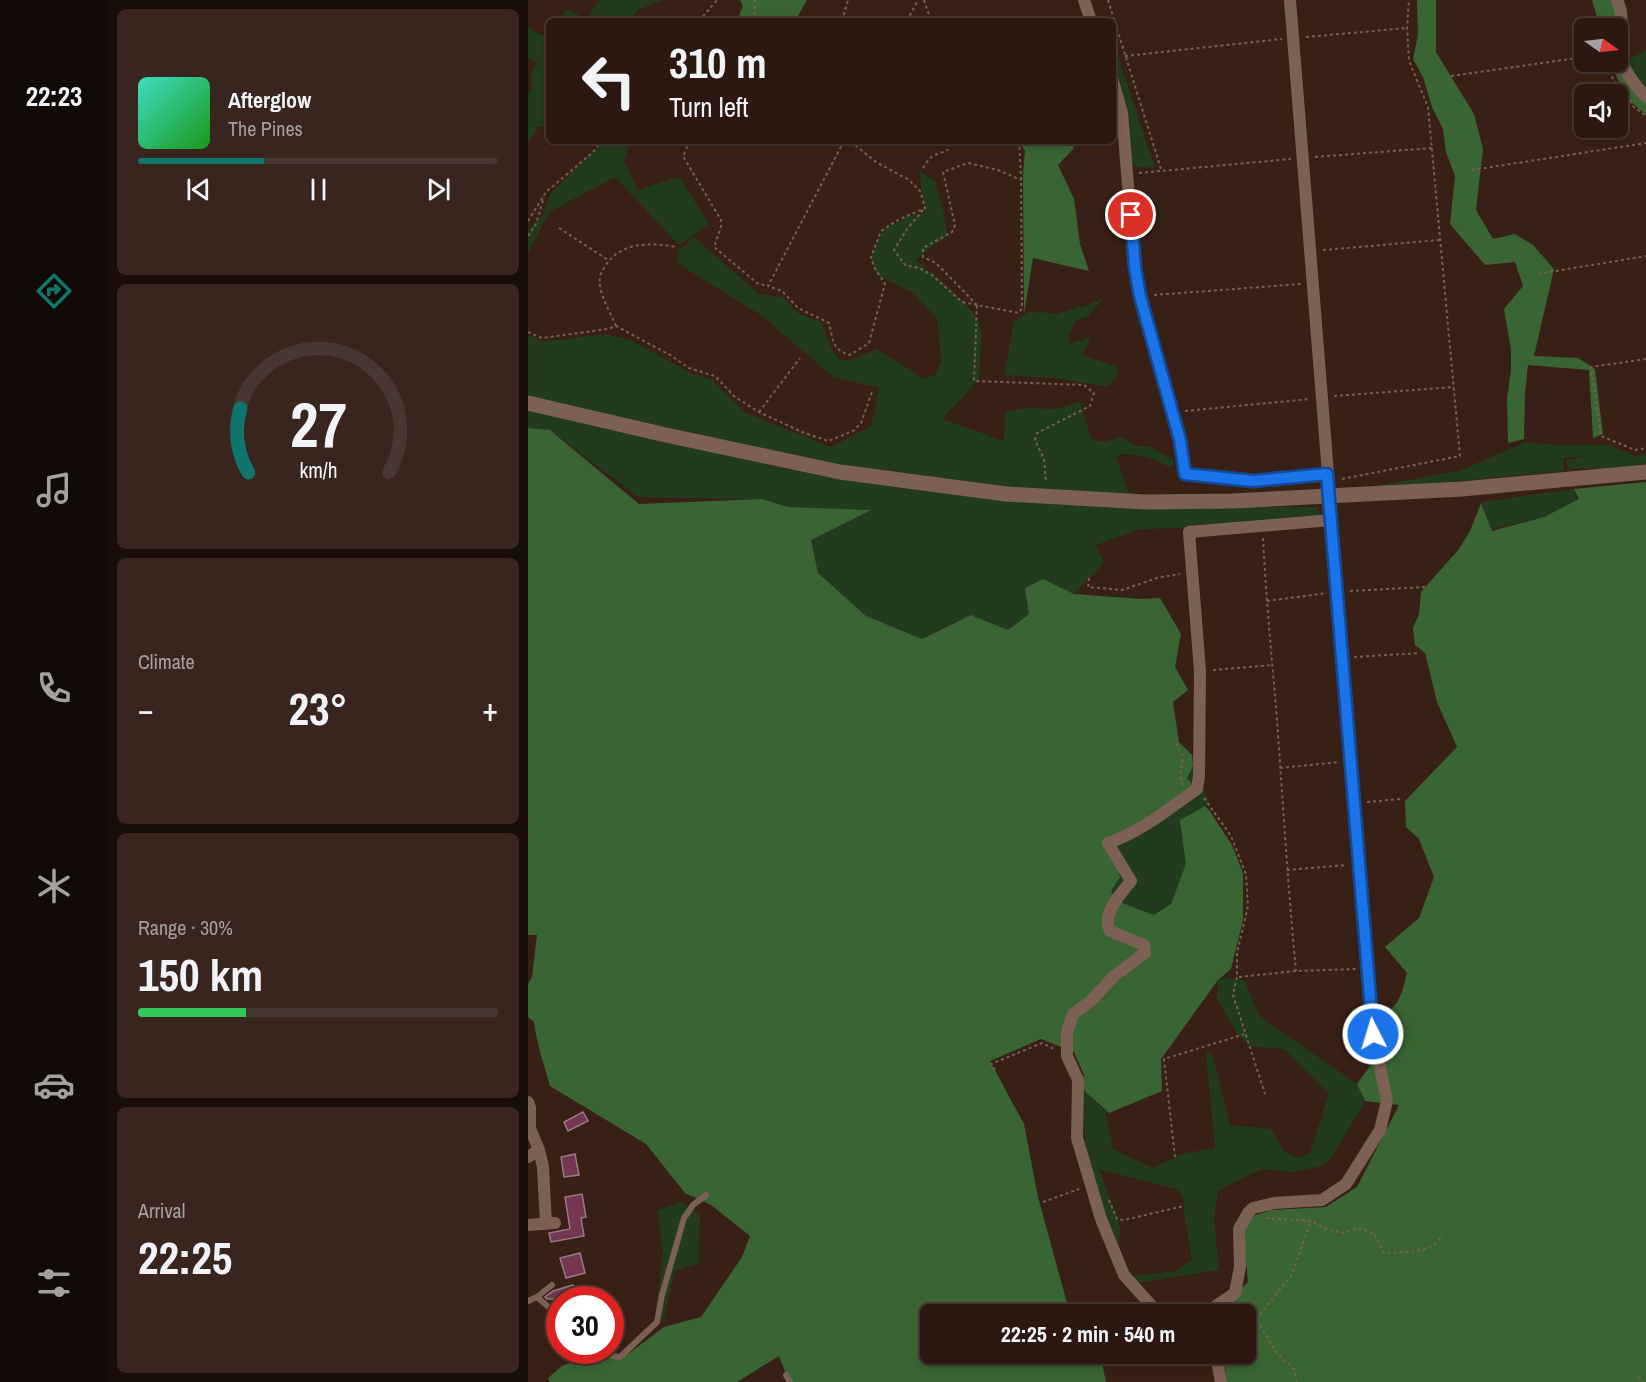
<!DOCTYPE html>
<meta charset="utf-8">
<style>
:root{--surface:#2b1810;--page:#37251e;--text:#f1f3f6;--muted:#a6a09f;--line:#473730;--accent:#0f766e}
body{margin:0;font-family:"Archivo Narrow",sans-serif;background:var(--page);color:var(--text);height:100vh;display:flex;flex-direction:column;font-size:22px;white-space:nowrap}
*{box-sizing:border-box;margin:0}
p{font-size:20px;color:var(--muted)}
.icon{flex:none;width:33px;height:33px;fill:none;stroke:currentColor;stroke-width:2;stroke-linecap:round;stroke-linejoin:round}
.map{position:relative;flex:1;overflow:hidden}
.sheet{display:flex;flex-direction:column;gap:9px;padding:9px;background:#180d09;width:420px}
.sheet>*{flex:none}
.guide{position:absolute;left:18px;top:18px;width:570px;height:126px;border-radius:9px;box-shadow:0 3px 9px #0003,0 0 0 2px var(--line);background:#2b1810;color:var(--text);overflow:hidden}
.needle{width:39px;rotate:104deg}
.controls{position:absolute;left:1046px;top:18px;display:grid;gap:12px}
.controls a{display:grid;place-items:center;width:54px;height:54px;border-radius:9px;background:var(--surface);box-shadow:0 3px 9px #0003,0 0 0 2px var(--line);font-size:30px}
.speed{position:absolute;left:18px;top:1286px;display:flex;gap:12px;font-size:30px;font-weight:700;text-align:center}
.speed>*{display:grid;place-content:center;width:78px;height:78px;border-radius:50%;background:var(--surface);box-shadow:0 3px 9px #0003,0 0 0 2px var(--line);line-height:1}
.speed .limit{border:9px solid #d22;background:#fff;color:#111}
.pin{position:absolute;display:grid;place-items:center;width:51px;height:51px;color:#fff;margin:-26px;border:3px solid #fff;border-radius:50%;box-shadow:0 2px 6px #0007}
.me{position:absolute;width:66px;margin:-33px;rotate:355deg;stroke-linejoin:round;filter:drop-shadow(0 0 4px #0008)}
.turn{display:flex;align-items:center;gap:21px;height:126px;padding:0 24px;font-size:27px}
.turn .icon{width:78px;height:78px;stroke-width:2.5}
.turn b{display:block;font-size:42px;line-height:51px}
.big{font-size:45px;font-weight:800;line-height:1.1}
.sheet .card{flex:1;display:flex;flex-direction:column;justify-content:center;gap:9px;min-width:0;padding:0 21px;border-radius:9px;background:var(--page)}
.sheet .dial{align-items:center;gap:0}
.dial svg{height:156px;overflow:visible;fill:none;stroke:var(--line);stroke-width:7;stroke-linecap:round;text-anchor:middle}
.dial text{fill:var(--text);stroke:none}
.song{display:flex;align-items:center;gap:18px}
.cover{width:72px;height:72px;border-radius:9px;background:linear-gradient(135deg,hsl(170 70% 55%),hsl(120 70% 35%))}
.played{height:6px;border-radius:3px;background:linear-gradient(90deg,var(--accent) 35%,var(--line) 35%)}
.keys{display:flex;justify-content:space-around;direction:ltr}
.heat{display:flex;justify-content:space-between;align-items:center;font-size:33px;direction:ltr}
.charge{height:9px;border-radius:4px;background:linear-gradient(90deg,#34c759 30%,var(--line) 0)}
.trip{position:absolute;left:392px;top:1304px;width:336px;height:60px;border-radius:9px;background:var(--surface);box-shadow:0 3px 9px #0003,0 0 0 2px var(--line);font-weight:800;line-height:60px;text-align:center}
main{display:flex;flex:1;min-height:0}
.tabs{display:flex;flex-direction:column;width:108px;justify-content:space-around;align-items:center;background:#110a06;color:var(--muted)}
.tabs .icon{width:42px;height:42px}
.tabs .on{color:var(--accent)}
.tabs b{font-size:27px;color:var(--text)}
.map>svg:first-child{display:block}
.green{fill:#223b1e}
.forest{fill:#396532}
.building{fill:#743650;stroke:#9a7a85;stroke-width:1.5}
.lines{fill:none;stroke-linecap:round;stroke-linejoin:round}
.path{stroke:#765f56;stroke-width:2;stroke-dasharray:3 3;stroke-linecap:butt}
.service{stroke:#7d6054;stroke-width:6}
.minor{stroke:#7d6054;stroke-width:12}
.tertiary{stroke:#7d6054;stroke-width:15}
.route-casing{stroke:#114b97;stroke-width:15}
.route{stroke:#1a73e8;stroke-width:10}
</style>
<main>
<nav class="tabs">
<b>22:23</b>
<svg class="icon on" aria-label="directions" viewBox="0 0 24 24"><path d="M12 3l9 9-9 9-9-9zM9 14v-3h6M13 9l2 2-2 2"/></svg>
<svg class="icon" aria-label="music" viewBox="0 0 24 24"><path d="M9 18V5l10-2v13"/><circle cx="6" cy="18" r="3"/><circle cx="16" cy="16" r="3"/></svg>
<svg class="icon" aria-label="phone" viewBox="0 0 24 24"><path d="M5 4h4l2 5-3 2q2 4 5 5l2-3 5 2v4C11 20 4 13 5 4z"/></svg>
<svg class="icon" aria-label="climate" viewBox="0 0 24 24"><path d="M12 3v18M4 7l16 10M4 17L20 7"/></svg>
<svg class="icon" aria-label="car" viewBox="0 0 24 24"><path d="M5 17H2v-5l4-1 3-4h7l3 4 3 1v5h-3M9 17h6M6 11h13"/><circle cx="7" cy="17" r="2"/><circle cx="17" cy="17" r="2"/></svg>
<svg class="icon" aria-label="filters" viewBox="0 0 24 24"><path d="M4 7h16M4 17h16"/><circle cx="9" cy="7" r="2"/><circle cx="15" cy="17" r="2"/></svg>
</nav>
<section class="sheet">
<div class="card">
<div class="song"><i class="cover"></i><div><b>Afterglow</b><p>The Pines</p></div></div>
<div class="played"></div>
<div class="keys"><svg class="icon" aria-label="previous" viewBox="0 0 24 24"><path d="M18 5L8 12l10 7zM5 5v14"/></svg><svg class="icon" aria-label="pause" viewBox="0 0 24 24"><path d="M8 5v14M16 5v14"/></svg><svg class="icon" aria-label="next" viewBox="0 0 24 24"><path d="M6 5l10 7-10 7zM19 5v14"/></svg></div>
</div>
<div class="card dial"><svg viewBox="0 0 100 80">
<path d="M14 69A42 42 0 1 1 86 69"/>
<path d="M14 69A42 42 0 0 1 10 36" stroke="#0f766e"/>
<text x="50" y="56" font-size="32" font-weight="700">27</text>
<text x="50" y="72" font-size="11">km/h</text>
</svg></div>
<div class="card"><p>Climate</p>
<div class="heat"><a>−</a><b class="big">23°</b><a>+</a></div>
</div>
<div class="card"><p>Range · 30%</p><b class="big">150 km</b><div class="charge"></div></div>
<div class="card"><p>Arrival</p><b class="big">22:25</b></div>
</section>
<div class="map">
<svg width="1118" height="1382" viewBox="0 0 1118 1382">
<rect width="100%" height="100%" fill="#392016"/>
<path class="green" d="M 72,0 L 136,0 L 109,10 L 103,21 L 30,21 L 38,10 L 59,18 Z
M 0,27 L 17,37 L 21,32 L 21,127 L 10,127 L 0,143 L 0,94 L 3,92 L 3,75 L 9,62 L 0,58 Z
M 585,41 L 627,168 L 604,166 L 598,106 L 585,67 Z
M 1118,50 L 1118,97 L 1095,62 Z
M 76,141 L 103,141 L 96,161 L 110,190 L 151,177 L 181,224 L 151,245 L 87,177 L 21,212 L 0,253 L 0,230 L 15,215 L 23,193 Z
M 391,170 L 407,181 L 416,214 L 419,236 L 388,259 C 402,273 445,306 451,322 C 455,337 451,363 451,379 L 414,419 L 476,441 L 477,412 L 499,408 L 529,409 L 552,401 L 563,439 L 577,442 L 594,437 L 609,446 L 622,447 L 646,461 L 645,466 C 638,467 634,463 627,460 C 616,456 598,451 588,456 L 605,506 L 789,507 L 794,514 L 771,520 L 660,528 L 612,529 L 568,545 L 576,563 L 546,594 L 515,579 L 501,614 L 480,630 L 443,615 L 394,639 L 338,616 L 290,573 L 283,540 L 341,510 L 260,507 L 220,499 L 110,497 L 22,430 L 0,430 L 0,335 L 15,342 L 77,334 L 103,340 L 164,374 L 183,379 L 218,413 L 303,447 L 343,426 L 351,388 L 305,377 L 233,315 L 160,270 L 149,261 L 151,250 L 166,237 L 231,294 L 255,297 L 271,314 L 292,321 C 310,358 302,372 348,349 L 397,379 L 408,374 L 413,362 L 409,318 L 385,293 L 349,275 L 343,257 L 355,230 L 380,216 L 397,213 Z
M 577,297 L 559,317 L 547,321 L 540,338 L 542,344 L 563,337 L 554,355 L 588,366 L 590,375 L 580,387 L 526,378 L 476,375 L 486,321 L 503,311 L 528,314 L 562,304 Z
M 998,442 L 1028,445 L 1081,445 L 1107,456 L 1118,454 L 1118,463 L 1098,467 L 1041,469 L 1038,460 L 1062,455 L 1035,458 L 1036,471 L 814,492 L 931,471 Z
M 1046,489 L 1049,500 L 1013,518 L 963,529 L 954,502 Z
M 664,768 L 668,769 L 681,802 C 660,831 664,871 644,902 C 640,908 632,913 627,918 L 589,906 L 583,897 L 575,836 Z
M 697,978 L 716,980 L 732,1017 L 832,1086 L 836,1104 L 801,1161 L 793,1166 L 766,1172 L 734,1169 L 690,1191 L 686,1218 L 691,1270 L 609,1283 L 603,1276 L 648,1271 L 664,1260 L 655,1208 L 657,1204 L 651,1190 L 571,1169 L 593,1229 L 589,1252 L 558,1152 L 553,1088 L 577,1111 L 585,1149 L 625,1168 L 653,1154 L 687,1148 L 678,1053 L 684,1053 L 702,1125 L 743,1129 L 756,1152 L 771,1158 L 782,1153 L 801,1093 L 756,1049 L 722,1046 L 708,1032 L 689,999 L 690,980 Z
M 154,1202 L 172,1215 L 170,1264 L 146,1271 L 136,1320 L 127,1317 L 135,1253 L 129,1210 Z"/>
<path class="forest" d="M 212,0 L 279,0 L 267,21 L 209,21 L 215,6 Z
M 889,0 L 908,0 L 908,52 L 946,114 L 955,149 L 948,210 L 965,239 L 987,234 L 1005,245 L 1026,269 L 1006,356 L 1050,358 L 1067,369 L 1075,434 L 1065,438 L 1061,370 L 1000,365 L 997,393 L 996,439 L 980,443 L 979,399 L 983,370 L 983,350 L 976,309 L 995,286 L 987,262 L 957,265 L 922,224 L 927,176 L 918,152 L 915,129 L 904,107 L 895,77 L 885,59 L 890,35 Z
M 1064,0 L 1089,0 L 1093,57 L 1118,99 L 1118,115 L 1101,100 L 1081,62 L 1089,62 L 1089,28 L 1072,28 Z
M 489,141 L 543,141 L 546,148 L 530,165 L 546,199 L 552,244 L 561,271 L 505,258 L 496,314 L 495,175 L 497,150 Z
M 0,428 L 22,430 L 111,504 L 234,499 L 260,507 L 343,510 L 283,540 L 290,573 L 338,616 L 394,639 L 443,615 L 480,630 L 501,614 L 497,588 L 515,579 L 546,594 L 613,599 L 632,598 L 653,634 L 647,667 L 660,690 L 645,702 L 651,742 L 664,755 L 665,766 L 659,778 L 667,788 L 626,817 L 625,827 L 584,842 L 592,877 L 583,891 L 589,901 L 626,915 L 643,904 L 658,864 L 652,820 L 677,806 L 681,810 L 704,845 L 715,873 L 715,920 L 703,969 L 690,980 L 633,1059 L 634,1091 L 581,1113 L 553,1088 L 556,1075 L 546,1052 L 513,1039 L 462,1061 L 496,1124 L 510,1197 L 542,1314 L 402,1314 L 402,1353 L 553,1353 L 556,1365 L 572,1353 L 578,1382 L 261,1382 L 251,1356 L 209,1382 L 22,1382 L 20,1378 L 34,1366 L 71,1352 L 92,1360 L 136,1327 L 173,1317 L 214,1257 L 222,1236 L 183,1205 L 157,1193 L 118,1144 L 22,1086 C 16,1064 9,1045 6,1022 L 0,1017 L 0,984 L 4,977 L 9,935 L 0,935 Z
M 1118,482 L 1118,1382 L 699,1382 L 695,1358 L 692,1353 L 717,1353 L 717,1314 L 688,1314 L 720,1282 L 715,1230 L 725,1216 L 743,1210 L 798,1207 L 829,1187 L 871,1105 L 837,1101 L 829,1084 L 844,1063 L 847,1017 C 872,1009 873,995 879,973 L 857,947 L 891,918 L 906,877 L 891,839 L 878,827 L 877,801 L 929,747 L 909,702 L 897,653 L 887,645 L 885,628 L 891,614 L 893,592 L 931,549 L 942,531 L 953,503 L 964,531 L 1016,517 L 1051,499 L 1046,489 Z"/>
<path class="building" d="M 55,1112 L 60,1121 L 40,1131 L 36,1122 Z
M 47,1154 L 51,1175 L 36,1177 L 33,1157 Z
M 54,1194 L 58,1217 L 53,1218 L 56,1236 L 23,1242 L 21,1233 L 42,1229 L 37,1197 Z
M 52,1253 L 57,1273 L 38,1278 L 32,1258 Z
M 45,1285 L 50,1297 L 42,1299 L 19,1299 L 17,1297 L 25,1291 Z"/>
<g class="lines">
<path class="path" d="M 396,0 L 403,21
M 580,0 L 633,169
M 171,21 L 189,0
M 226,21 L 227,0
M 314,21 L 320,0
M 379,21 L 390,0
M 778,37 L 879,28
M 597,56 L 754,39
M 1073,62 L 1106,107 L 1118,116
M 923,76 L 1056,57
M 162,141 L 155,156 L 193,220 L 193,227 L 186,247 L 229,283 L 239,286
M 316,141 L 240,286 L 254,291 L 270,308 L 301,323 C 305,339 304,350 322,355 L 341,343 L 357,284 L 346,267 L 343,257 L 353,231 L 370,220 L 397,208 L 392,191 L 381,180 L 348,162 L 322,141
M 491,141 L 493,176 L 494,308 L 491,313 L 449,305 L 446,381 L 556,385 L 566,393 L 562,406 L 509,433 L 507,440 L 516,459 L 518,482
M 787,157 L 904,148
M 395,168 C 397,165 401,158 405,156 C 415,150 420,155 424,141
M 944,170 L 1118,143
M 611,173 L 763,159
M 395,210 L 379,229 L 366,250 L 377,265 L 391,268 L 404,275 L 434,302 L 449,305
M 0,221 L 18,192 L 64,153 L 74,141
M 31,228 L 80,260
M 0,236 L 8,224 L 16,197
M 795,250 L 912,240
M 1010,274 L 1118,256
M 626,295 L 773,284
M 449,305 L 408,263 L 395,257 L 395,248 L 424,232 L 427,225 L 415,172 L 440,163 L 470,170 L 493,180
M 88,326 C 83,314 74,299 72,286 C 71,279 72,274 76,268 C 91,242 121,242 148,247
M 0,332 L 14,338 L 80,329 L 88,326 L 142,355 L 161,368 L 187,376 L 207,397 L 231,412 L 274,432 L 300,441 L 325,431 L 333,423 L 344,392
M 1118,359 L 1063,367 L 1073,436 L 1107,450 L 1118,448
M 806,396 L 926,387
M 657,411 L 782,399
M 231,412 L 272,358
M 814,479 L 932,456 L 900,107 L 881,61 L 879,28 L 881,0
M 735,538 C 738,599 744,659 749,720 C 755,804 760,888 768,971
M 561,578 L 560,587 L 594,590 L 629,578 L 652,574
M 822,591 L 897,587
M 739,601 L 799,593
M 826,657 L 891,653
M 685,670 L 745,665
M 648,743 L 655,757 L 652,777 L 655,785
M 752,768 L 811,762
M 676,798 L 703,836 L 718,874 L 720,906 L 709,953 L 709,977 L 705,995 L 737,1094
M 839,802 L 872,799
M 759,870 L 818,865
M 711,977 L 768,971 L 828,969
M 467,1070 L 463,1064 L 514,1043 L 526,1049
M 647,1157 L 636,1059 L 717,1034
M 581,1200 L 589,1219 L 596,1220 L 656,1206
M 515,1202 L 551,1189
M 738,1218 L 783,1221 L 798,1229 L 815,1233 L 830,1228 L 846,1233 L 856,1253 C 877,1252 903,1254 915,1235
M 729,1320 L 748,1352 L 766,1369 L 769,1382
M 717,1333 L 763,1276 L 783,1221
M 1110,1377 L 1115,1382"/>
<path class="service" d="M 9,1297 L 24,1285
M 0,1301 L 9,1297 L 32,1317
M 76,1350 L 85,1356 L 92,1357 L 129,1322 L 134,1295 L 156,1218 L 165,1205 L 178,1195
M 258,1375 L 262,1382"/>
<path class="minor" d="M 556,0 L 563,21
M 1089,0 C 1099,19 1089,38 1093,57 C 1096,72 1108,86 1118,97
M 585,81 L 594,113 L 607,268 L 613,296 L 654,450 L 657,474 L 725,481 L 799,474
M 0,1102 L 2,1108 L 2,1128 L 11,1150 L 0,1157
M 11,1150 L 15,1167 L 18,1224
M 0,1225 L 27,1223
M 631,1314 L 596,1275 L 573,1219 L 549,1138 L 550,1080 L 539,1056 L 539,1032 L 545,1014 L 563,1001 L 586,976 L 617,953 L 616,945 L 582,931 C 573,914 593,894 603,881 L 580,843 C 614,831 639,810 669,789 L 671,776 L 672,671 L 661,532 L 803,520
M 676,1314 L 707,1293 L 712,1267 L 711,1229 L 720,1213 L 725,1208 L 746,1203 L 794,1200 L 818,1184 L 852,1130 L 859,1101 L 845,1034 L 762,0
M 684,1353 L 689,1361 L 693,1382"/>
<path class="tertiary" d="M 0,403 L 138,435 L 312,472 L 478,494 L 617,502 L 704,501 L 934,489 L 1118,472"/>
</g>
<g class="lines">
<g class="route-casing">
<path id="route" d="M 603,215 L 607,268 L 612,296 L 652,440 L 657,474 L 725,481 L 799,474 L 845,1034"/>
</g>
<use href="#route" class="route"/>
</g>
</svg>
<div class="controls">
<a><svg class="needle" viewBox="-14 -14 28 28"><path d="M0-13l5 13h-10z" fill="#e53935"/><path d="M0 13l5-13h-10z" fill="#a6a09f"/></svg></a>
<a><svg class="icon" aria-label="sound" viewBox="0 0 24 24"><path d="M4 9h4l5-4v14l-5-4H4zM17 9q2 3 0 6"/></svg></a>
</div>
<div class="speed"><div class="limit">30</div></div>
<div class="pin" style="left:603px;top:215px;background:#d93025"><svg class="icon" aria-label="arrive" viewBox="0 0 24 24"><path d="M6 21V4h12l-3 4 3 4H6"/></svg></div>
<svg class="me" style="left:845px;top:1034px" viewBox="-20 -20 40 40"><circle r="17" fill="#1a73e8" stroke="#fff" stroke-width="3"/><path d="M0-11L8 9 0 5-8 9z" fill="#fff"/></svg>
<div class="trip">22:25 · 2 min · 540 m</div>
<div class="guide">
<div class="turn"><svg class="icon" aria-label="left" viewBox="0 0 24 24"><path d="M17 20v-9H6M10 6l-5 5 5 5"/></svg><div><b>310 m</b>Turn left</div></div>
</div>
</div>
</main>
